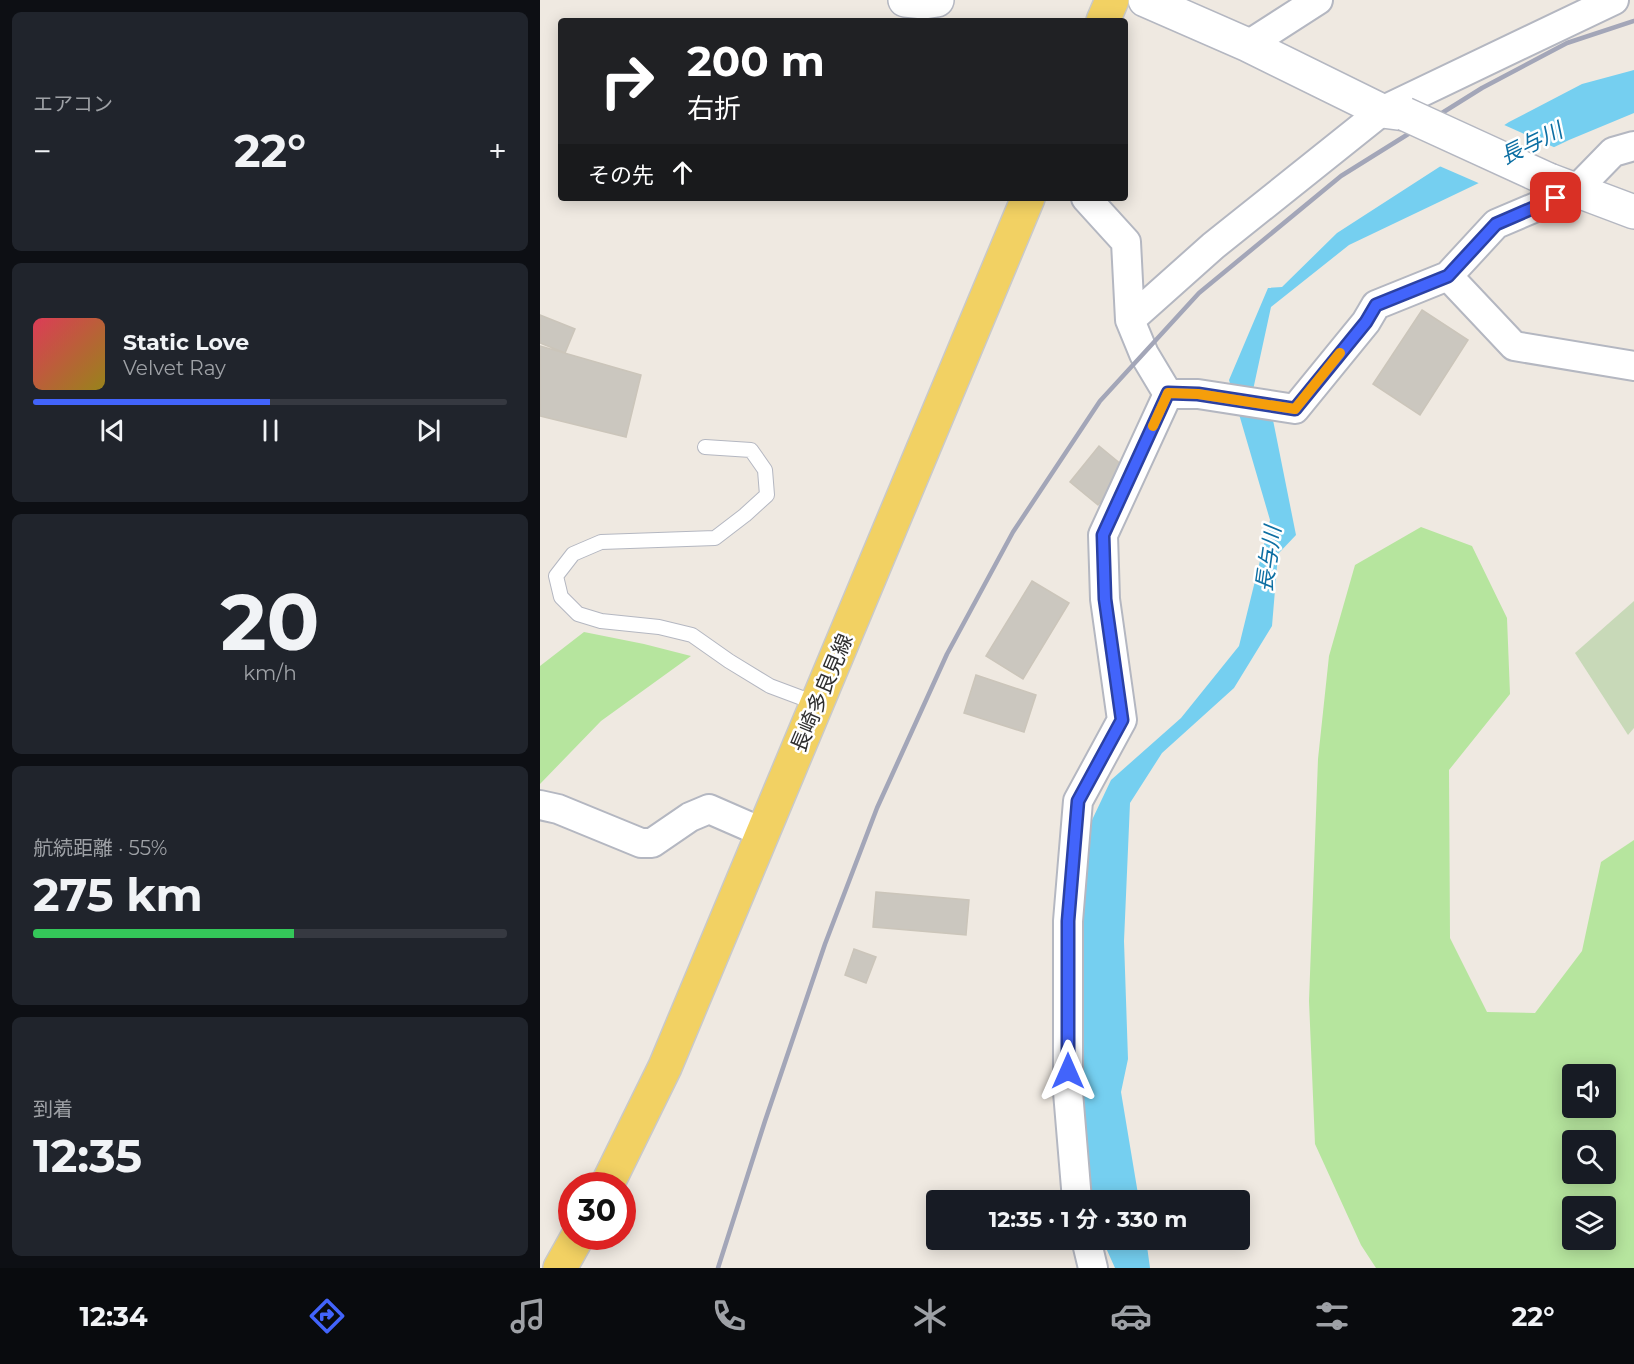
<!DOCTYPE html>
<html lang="ja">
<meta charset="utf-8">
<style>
:root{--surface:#171b24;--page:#20242c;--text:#f1f3f6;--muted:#9ea1a6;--line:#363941;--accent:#4264fb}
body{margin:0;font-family:Montserrat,"Noto Sans JP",sans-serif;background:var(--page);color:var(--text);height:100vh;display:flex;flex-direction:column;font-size:22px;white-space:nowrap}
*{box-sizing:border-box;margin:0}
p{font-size:20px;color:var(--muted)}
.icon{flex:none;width:33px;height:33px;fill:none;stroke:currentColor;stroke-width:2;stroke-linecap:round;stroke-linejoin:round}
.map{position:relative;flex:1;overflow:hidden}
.details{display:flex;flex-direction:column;gap:12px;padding:12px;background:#0d0f14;width:540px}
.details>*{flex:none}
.hud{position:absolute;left:18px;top:18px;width:570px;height:183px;border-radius:6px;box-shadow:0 3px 15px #0003;background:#202124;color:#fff;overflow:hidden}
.controls{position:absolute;left:1022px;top:1064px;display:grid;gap:12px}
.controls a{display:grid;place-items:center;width:54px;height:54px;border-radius:6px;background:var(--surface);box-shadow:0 3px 15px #0003;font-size:30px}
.speed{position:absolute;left:18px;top:1172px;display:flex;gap:12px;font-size:30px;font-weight:700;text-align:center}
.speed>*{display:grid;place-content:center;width:78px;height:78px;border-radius:50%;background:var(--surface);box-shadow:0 3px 15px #0003;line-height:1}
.speed .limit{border:9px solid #d22;background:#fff;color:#111}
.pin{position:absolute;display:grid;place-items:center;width:51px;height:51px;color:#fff;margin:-26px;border-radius:12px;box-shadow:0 3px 9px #0006}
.me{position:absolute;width:66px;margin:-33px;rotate:0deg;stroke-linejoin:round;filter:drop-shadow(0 0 4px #0008)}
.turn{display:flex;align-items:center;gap:21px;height:126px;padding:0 30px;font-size:27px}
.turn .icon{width:78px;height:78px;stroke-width:2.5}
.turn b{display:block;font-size:42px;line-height:51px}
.then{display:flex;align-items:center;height:57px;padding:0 30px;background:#0003;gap:12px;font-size:22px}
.big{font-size:45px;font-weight:700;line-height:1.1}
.details .widget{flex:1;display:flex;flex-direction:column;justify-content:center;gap:9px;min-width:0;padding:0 21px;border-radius:9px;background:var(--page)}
.details .dial{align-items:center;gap:0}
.dial b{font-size:78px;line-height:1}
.song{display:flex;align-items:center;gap:18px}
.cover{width:72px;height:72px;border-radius:9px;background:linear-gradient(135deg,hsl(350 70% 55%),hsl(50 70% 35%))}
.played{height:6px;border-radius:3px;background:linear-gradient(90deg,var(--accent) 50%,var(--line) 50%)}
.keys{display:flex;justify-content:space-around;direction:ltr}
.heat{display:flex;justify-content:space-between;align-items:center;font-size:33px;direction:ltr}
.charge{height:9px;border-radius:4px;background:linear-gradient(90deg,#34c759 55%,var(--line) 0)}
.trip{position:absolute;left:386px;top:1190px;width:324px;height:60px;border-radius:6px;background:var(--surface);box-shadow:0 3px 15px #0003;font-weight:700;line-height:60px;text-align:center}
.tabs{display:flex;height:96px;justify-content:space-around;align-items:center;background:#090b0e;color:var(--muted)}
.tabs .icon{width:42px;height:42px}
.tabs .on{color:var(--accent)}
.tabs b{font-size:27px;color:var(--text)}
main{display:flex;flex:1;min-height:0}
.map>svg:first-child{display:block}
.green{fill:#b6e59e;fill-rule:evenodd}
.cemetery{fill:#c8d9b8}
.water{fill:#75cff0}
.pier{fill:#efe9e1}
.building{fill:#cbc7bf;stroke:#cbc5ba;stroke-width:1.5}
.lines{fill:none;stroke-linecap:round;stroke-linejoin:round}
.lane-casing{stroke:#b4b7c1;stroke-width:16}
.street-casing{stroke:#b4b7c1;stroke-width:32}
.secondary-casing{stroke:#b4b7c1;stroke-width:36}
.primary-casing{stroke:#c9c9c9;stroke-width:36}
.lane{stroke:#fff;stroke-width:14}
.street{stroke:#fff;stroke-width:28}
.secondary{stroke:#fff;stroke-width:33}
.primary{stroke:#f2d163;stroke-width:33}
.rail{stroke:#a3a6b8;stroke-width:4.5}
.secondary-bridge-casing{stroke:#b4b7c1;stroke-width:36;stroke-linecap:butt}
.secondary-bridge{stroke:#fff;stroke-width:33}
.route-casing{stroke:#2b41a3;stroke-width:15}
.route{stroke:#4264fb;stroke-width:10}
.slow{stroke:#f59e0b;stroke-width:10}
.labels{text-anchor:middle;stroke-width:5;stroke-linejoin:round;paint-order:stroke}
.street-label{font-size:21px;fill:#2e2e2e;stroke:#fff}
.water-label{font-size:22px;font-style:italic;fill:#0d6fa3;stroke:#fff}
</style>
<main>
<section class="details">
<div class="widget"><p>エアコン</p>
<div class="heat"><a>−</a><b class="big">22°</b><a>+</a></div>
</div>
<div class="widget">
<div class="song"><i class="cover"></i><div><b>Static Love</b><p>Velvet Ray</p></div></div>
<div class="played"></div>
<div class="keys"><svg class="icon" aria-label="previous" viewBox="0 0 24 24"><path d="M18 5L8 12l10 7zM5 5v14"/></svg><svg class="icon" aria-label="pause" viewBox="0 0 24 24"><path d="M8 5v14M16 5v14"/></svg><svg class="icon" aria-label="next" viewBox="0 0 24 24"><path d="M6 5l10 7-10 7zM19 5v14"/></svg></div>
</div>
<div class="widget dial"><b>20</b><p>km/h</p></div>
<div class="widget"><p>航続距離 · 55%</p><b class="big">275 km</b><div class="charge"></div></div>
<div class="widget"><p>到着</p><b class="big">12:35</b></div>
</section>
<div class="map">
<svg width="1094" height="1268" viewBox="0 0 1094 1268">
<rect width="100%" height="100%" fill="#efe9e1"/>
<path class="green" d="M 881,527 L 932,546 L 967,618 L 970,694 L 909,770 L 910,938 L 947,1012 L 995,1013 L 1042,951 L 1061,862 L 1094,840 L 1094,1268 L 836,1268 L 821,1245 L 775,1144 L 769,1001 L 778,759 L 789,656 L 815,565 ZM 1032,1074 L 1065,1074 L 1065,1107 L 1032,1107 ZM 1032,1140 L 1065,1140 L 1065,1173 L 1032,1173 ZM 1032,1206 L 1065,1206 L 1065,1239 L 1032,1239 Z
M 44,632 L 104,644 L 151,656 L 61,721 L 0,784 L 0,666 Z"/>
<path class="cemetery" d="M 1094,601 L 1094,728 L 1088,735 L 1035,653 Z"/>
<path class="water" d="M 1094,70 L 1094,113 L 1029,140 L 809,245 L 731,307 L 713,390 L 731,410 L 756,535 L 738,554 L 732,626 L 694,688 L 622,753 L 590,803 L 584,941 L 588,1059 L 581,1092 L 599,1200 L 552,1200 L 537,1060 L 543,839 L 571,780 L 641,718 L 699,646 L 730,520 L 689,380 L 728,288 L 742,287 L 797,233 L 969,122 L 1042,84 Z
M 562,1239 L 606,1239 L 610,1268 L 575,1268 Z"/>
<path class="pier" d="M 962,124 L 1018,149 L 943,185 L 897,165 Z"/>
<path class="building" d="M 882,310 L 928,340 L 880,415 L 833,384 Z
M 0,315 L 35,329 L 25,353 L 0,343 Z
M 0,346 L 101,375 L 86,437 L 0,416 Z
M 559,446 L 587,469 L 558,505 L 530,482 Z
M 492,581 L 529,603 L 483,679 L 446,656 Z
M 436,675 L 496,695 L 484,732 L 424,713 Z
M 336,892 L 429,900 L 426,935 L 333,927 Z
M 314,949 L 336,957 L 326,983 L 305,975 Z"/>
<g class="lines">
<g class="lane-casing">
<path id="lane" d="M 165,447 L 211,450 L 225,470 L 227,495 L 205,515 L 175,538 L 61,542 L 33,554 L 16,576 L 21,597 L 38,614 L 61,621 L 119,627 L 152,635 L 189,661 L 230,686 L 278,704"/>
</g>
<g class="street-casing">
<path id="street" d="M 708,45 L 778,0
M 546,198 L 586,242 L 590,320 L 604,354 L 628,394
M 908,276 L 956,224 L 1036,190 L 1073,152 L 1094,146
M 590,320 L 673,246 L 842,111 L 1074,0
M 628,394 L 658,394 L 755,409 L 826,322 L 836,305 L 908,276 L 974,346 L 1094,366
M 0,805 L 18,809 L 101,843 L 112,843 L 150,817 L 169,809 L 224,833
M 537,1200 L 528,1092 L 528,921 L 538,801 L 582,720 L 565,599 L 563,535 L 628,394
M 546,1239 L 553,1268"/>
</g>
<g class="secondary-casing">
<path id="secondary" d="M 365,0 L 384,2 L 397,0
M 605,0 L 708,45 L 842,111 L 865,114
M 1009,180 L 1094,212"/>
</g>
<g class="primary-casing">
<path id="primary" d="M 563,21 L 572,0
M 67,1185 L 125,1067 L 488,198
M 20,1268 L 38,1236"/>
</g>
<use href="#lane" class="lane"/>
<use href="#street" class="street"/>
<use href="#secondary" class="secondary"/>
<use href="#primary" class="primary"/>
<path class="rail" d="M 178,1268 L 225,1121 L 285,944 L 337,808 L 407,654 L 473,532 L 560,401 L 659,293 L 801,176 L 942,88 L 1027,43 L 1094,21"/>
<g class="secondary-bridge-casing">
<path id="secondary-bridge" d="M 865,114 L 1009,180"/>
</g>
<use href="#secondary-bridge" class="secondary-bridge"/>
</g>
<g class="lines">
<g class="route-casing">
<path id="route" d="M 528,1071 L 528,921 L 538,801 L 582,720 L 565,599 L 563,535 L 628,393 L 658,394 L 755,409 L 826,322 L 836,305 L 908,276 L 956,224 L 1016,198"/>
</g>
<use href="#route" class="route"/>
<path class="slow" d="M 613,426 L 628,393 L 658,394 L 755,409 L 800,353"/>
</g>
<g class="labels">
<g class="street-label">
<text transform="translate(282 693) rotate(-67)" y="7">長崎多良見線</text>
</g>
<g class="water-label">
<text transform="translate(991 143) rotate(-26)" y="8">長与川</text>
<text transform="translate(728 559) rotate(-82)" y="8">長与川</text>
</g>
</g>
</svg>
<div class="controls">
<a><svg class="icon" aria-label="sound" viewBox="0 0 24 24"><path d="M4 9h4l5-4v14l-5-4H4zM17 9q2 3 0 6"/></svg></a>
<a><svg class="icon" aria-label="search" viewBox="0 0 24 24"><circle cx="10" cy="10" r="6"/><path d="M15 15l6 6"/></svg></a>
<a><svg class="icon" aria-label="layers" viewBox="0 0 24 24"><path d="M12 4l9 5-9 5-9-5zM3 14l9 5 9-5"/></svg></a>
</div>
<div class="speed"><div class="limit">30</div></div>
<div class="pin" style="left:1016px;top:198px;background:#d93025"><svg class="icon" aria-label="arrive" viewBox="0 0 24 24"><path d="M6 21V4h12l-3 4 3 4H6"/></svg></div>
<svg class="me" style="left:528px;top:1071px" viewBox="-20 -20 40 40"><path d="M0-17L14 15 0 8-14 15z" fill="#4264fb" stroke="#fff" stroke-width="4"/></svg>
<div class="trip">12:35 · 1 分 · 330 m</div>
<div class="hud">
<div class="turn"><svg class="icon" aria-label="right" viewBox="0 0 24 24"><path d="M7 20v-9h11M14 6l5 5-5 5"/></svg><div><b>200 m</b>右折</div></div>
<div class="then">その先<svg class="icon" aria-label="ahead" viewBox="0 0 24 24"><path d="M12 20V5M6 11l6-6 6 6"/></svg></div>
</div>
</div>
</main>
<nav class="tabs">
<b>12:34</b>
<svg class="icon on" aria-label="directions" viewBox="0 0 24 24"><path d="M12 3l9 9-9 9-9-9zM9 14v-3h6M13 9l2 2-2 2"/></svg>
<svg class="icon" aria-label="music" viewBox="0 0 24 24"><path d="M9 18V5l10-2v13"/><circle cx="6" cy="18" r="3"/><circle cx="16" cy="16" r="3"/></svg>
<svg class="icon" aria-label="phone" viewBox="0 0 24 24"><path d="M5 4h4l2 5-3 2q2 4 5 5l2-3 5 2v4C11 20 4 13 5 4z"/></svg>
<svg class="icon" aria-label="climate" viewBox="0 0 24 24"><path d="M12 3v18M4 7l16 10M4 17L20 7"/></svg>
<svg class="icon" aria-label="car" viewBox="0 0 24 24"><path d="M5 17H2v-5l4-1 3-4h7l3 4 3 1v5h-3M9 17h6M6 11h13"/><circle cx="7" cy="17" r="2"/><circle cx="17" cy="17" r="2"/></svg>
<svg class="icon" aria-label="filters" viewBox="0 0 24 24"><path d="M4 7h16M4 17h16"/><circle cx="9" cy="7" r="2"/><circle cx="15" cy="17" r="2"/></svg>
<b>22°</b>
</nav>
